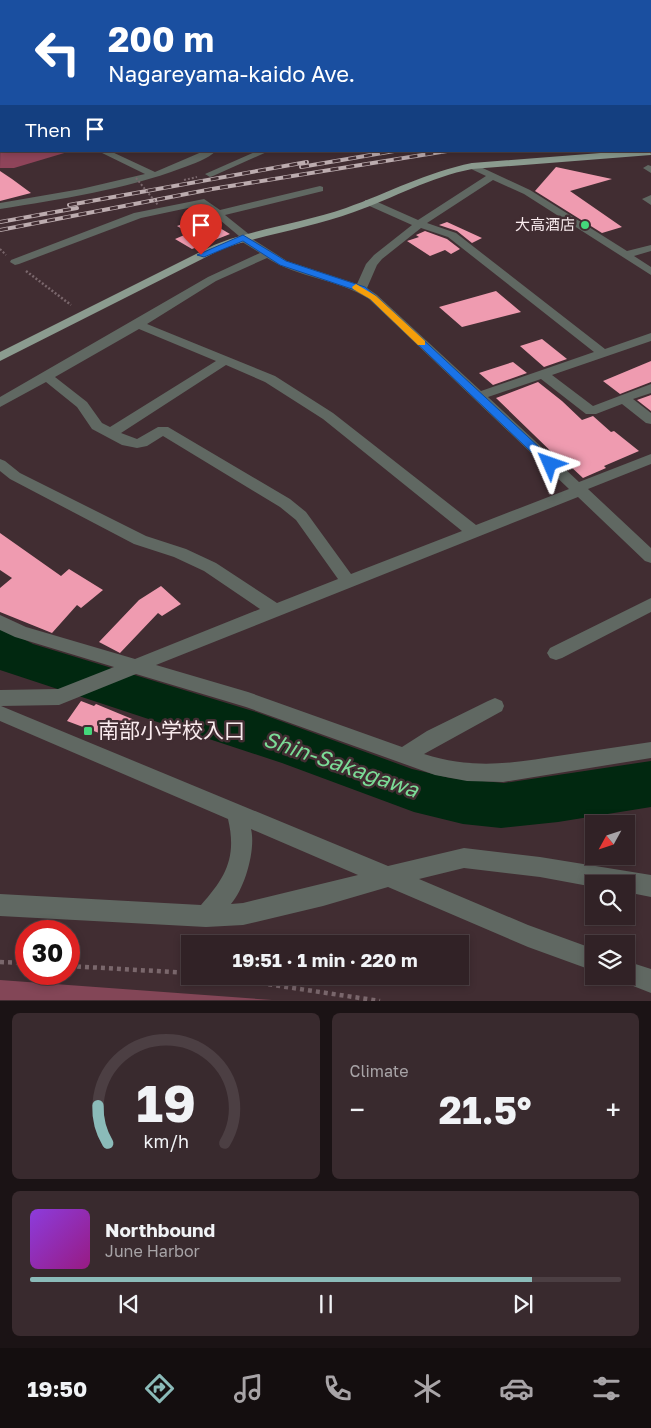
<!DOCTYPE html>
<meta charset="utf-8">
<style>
:root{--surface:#312226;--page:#392a2e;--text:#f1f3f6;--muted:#a8a4a7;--line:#4c3f43;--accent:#8bbbb9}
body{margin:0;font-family:"Golos Text","Noto Sans JP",sans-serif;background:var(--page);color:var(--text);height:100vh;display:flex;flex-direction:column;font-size:19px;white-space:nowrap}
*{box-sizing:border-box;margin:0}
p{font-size:16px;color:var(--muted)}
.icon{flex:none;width:28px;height:28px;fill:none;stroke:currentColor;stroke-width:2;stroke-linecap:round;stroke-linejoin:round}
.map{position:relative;height:1001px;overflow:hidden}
.drawer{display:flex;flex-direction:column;gap:12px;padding:12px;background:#1b1315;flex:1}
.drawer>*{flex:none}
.hud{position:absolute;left:0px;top:0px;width:651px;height:152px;box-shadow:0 2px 8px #0003,0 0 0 1px var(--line);background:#1a4fa0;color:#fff;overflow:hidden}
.needle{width:32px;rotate:230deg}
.controls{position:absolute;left:585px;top:815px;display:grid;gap:10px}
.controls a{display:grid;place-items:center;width:50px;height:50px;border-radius:0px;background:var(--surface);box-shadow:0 2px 8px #0003,0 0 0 1px var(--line);font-size:25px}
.speed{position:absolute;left:15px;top:920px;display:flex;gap:10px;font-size:25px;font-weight:700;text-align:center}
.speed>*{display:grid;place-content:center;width:65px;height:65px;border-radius:50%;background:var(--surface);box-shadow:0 2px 8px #0003,0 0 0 1px var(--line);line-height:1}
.speed .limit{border:8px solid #d22;background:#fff;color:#111}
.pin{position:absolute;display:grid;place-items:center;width:42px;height:42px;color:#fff;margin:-51px -21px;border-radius:50% 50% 50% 0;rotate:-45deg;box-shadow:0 0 5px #0007}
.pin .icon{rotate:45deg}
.me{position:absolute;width:55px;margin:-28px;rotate:313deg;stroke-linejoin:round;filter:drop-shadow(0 0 4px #0008)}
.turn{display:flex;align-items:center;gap:18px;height:105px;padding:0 25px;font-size:22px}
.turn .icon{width:65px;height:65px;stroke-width:2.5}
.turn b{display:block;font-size:35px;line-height:42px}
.then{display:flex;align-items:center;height:48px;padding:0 25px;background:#0003;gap:10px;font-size:19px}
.big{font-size:38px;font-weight:700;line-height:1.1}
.drawer .card{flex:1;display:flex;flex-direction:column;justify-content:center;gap:8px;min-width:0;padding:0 18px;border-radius:8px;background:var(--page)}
.drawer .dial{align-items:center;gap:0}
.dial svg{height:130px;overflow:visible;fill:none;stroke:var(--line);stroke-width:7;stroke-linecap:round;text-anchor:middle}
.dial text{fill:var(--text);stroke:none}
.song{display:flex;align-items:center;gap:15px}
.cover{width:60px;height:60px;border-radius:8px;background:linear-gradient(135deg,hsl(270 70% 55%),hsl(310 70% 35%))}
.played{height:5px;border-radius:2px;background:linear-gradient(90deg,var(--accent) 85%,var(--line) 85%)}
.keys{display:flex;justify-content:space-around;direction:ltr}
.heat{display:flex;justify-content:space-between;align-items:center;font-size:28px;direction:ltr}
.drawer .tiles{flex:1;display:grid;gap:12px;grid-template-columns:1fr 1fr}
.card:last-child{grid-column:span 2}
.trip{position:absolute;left:181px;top:935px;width:288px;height:50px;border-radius:0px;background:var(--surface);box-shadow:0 2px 8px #0003,0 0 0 1px var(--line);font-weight:700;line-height:50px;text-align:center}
.menu{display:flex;height:80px;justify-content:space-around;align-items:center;background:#140e0f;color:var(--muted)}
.menu .icon{width:35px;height:35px}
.menu .selected{color:var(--accent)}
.menu b{font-size:22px;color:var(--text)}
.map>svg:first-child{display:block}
.green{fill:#834657}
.forest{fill:#8f445a}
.water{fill:#012810}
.building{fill:#ef9bb0}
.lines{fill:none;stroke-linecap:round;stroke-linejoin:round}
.path-far3{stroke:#7a676c;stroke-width:1;stroke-dasharray:1 1;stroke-linecap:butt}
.path-far2{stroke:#7a676c;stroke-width:2;stroke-dasharray:2 2;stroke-linecap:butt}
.path-far1{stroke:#7a676c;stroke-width:2.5;stroke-dasharray:2 2;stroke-linecap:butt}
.path{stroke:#7a676c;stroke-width:4.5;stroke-dasharray:4 4;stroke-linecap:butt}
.minor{fill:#606862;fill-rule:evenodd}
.major{fill:#8b9b8f;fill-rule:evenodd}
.highway{fill:#9cafa0;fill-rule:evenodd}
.rail-casing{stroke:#bcacaf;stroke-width:4}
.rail{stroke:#412d32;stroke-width:2.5;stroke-dasharray:8;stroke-linecap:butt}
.path-bridge{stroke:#7a676c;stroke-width:2;stroke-dasharray:2 2;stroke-linecap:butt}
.route{fill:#1a73e8;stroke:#114b97}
.slow{fill:#f59e0b}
.poi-dot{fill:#44d77b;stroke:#412d32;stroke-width:2}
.labels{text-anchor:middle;stroke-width:5;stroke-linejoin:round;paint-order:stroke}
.far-poi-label{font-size:15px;fill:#f9ebee;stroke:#412d32;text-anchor:end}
.near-poi-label{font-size:21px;fill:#f9ebee;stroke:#412d32;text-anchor:start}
.near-water-label{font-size:22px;font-style:italic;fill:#7bdb96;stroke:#412d32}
</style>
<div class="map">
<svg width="651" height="1001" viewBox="0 0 651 1001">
<rect width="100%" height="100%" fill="#412d32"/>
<path class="green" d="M 0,980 L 272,1000 L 0,1000 Z"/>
<path class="forest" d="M 1,101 L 1,151 L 71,151 L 14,168 L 0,168 Z"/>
<path class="water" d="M 0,627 L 33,644 L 256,712 L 412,769 L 450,778 L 504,783 L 651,761 L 651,807 L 558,822 L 501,828 L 463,824 L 414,812 L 282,763 L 0,670 Z"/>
<path class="building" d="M 556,167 L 612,179 L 570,191 L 622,227 L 602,233 L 535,191 Z
M 0,171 L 12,179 L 31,193 L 0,201 Z
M 201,217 L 230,234 L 192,249 L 175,239 L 189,233 L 177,226 Z
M 447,222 L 482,238 L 472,243 L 457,231 L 439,225 Z
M 425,231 L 447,239 L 460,249 L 451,254 L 445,250 L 430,256 L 407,241 L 419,237 L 416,235 Z
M 496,291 L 521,312 L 462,327 L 439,307 Z
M 542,339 L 567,359 L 544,367 L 520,346 Z
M 651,361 L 651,382 L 620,394 L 603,381 Z
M 513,362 L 527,373 L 493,385 L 479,373 Z
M 538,382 L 562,401 L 582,420 L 593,416 L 611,432 L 614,431 L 639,451 L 604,466 L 606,468 L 583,478 L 569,465 L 566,466 L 496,398 Z
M 651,395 L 651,411 L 637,400 Z
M 0,533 L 61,576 L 69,569 L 103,590 L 81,608 L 77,605 L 52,633 L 0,612 L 0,588 L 12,578 L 0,570 Z
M 161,586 L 181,604 L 162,616 L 158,613 L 120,653 L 99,642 L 139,600 Z
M 81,701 L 94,706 L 96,704 L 137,721 L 123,742 L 67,721 Z"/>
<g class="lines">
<path class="path-far3" d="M 238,1 L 240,0"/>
<path class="path-far2" d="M 184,180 L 197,177
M 0,249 L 6,255"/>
<path class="path-far1" d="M 26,271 L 71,305"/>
<path class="path" d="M 0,962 L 26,963
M 69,966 L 190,973
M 213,976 L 380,1001"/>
<path class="minor" d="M 102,0 L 111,0 L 111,1 L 103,1 Z
M 184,0 L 208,0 L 208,1 L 185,1 Z
M 382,0 L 400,0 L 400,1 L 383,1 Z
M 0,15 L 1,15 L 1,20 L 0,20 Z
M 650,55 L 651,55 L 651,59 L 650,59 Z
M 650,69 L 651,69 L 651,73 L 650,73 Z
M 650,83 L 651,83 L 651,87 L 650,87 Z
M 0,128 L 1,128 L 1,134 L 0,134 Z
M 98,151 L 110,151 L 155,172 L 204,151 L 216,151 C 208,159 193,164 182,168 C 124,190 61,199 0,209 L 0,203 L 81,189 L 145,174 Z
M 257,151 L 269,151 L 213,176 L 210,177 L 205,174 Z
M 472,163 L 530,190 L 627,251 L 651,245 L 651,251 L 634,256 L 651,267 L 651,275 L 524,194 L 493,180 L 427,223 L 456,233 L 605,349 L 651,333 L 651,341 L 552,375 L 593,406 L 651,384 L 651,393 L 633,399 L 651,413 L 651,424 L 646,423 L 622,404 L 596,414 L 586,414 L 541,379 L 488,397 L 579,482 L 651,454 L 651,464 L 588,489 L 651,548 L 651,563 L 645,561 L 578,497 L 156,665 L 248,692 L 402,747 L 427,731 L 488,701 L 495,698 L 502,701 L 504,706 L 502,711 L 424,754 C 475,770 513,763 564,755 C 593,751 622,746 651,742 L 651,758 L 503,782 L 467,781 L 435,775 L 246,707 L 136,674 L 59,705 L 1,706 L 388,866 L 464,848 L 540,857 L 651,875 L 651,897 L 626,892 L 626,884 L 594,884 L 594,887 L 540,877 L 464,868 L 419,879 L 528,925 L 594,949 L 594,971 L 528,947 L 388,887 L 323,906 L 243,925 L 206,927 L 0,916 L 0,894 L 201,905 C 226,877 237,857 228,819 L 0,721 L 0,690 L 58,689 L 114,667 L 15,637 L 0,630 L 0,615 L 26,627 L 135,659 L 260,609 L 204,571 L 174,557 L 134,544 L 10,479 L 0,471 L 0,459 L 5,461 L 20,473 L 146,536 L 186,549 L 216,563 L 277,603 L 338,579 L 296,520 L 280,507 L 163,436 L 147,446 L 137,448 L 122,445 L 92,429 L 77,407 L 46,382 L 0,407 L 0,397 L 208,277 L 260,253 L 239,240 L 239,236 L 202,205 L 141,218 L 19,264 L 15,265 L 10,262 L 11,260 L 134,213 L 204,199 L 220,210 L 320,186 L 323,187 L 323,191 L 225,215 L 250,235 L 251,238 L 287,261 L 357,284 L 366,264 L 374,255 L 412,225 L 365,204 L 365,200 L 373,200 L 418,220 L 486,176 L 469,168 L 467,166 ZM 421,228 L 448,237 L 594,352 L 481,391 L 377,295 L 367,288 L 377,265 L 382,259 ZM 267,258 C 298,278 338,279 369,299 L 569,489 L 476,525 L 333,413 L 275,376 L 147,324 L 216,281 ZM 139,329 L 216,361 L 110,427 L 102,423 L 87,402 L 55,377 ZM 226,365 L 265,382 L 323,419 L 462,531 L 351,574 L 306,512 L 290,499 L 168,427 L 158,427 L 137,439 L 121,433 ZM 251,829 L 358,875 L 243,903 L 231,904 C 245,888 256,849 251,829 Z
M 648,165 L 651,166 L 651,173 L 643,168 Z
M 651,195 L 651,205 L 642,199 Z
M 651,598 L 651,612 L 562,658 L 556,660 L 550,658 L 547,653 L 550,648 Z
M 626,961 L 651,969 L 651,993 L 618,980 L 616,976 L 626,976 Z"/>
<path class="major" d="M 650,149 L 651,155 L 472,169 C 430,177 394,198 354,212 C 311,228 265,234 222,249 L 0,361 L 0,352 L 214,245 L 230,239 C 268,227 308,221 346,208 C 388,193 427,172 472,163 L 626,151 L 650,151 Z"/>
<path class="highway" d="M 288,0 L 302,0 L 302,1 L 289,1 Z
M 307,0 L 325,0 L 325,1 L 308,1 Z
M 650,44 L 651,44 L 651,48 L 650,48 Z"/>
<g class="rail-casing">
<path id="rail" d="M 301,167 L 394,151
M 69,205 L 307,162
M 0,222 L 77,208
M 0,230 L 212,189 L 447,151"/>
</g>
<use href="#rail" class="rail"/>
<path class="path-bridge" d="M 136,178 L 158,205"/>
</g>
<path class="route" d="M 243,235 L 286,261 L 365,287 L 376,296 L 554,461 L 555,464 L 554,466 L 546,466 L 370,299 L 358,291 L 280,265 L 243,241 L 204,257 L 197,255 Z"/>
<path class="slow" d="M 356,284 L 376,296 L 425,341 L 425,345 L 418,345 L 370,299 L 353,289 L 352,287 Z"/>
<g class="poi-dot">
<circle cx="585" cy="225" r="5"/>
<rect x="83" y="726" width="10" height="10" rx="2.5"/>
</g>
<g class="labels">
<g class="far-poi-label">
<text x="575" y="230">大高酒店</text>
</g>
<g class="near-poi-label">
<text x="98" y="738">南部小学校入口</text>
</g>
<g class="near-water-label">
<text transform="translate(341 764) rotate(19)" y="8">Shin-Sakagawa</text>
</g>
</g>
</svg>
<div class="controls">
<a><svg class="needle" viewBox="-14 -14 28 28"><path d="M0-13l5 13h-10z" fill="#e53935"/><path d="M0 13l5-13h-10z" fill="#a8a4a7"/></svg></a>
<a><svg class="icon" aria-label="search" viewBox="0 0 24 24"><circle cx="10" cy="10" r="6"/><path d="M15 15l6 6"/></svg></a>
<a><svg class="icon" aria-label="layers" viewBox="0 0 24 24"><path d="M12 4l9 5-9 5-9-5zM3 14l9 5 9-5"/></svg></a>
</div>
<div class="speed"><div class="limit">30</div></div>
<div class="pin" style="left:201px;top:255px;background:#d93025"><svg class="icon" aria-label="arrive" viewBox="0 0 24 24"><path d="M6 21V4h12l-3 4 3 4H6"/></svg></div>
<svg class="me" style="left:550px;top:464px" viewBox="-20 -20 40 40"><path d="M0-17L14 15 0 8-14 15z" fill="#1a73e8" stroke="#fff" stroke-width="4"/></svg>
<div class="trip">19:51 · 1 min · 220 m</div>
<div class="hud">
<div class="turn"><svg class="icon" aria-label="left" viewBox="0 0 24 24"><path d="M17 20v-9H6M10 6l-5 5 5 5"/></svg><div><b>200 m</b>Nagareyama-kaido Ave.</div></div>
<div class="then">Then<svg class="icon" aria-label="arrive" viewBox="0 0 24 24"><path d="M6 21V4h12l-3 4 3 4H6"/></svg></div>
</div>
</div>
<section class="drawer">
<div class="tiles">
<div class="card dial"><svg viewBox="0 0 100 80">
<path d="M14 69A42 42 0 1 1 86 69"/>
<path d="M14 69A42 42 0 0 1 8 46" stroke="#8bbbb9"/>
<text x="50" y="56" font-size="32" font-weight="700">19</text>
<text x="50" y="72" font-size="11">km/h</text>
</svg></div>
<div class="card"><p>Climate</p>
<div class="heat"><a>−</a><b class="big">21.5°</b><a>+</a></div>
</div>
<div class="card">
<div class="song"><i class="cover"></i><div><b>Northbound</b><p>June Harbor</p></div></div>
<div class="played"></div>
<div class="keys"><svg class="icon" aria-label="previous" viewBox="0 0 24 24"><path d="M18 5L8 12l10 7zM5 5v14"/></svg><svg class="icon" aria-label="pause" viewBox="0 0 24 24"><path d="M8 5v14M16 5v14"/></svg><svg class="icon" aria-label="next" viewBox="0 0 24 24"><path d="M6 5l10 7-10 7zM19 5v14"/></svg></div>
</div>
</div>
</section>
<nav class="menu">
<b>19:50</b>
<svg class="icon selected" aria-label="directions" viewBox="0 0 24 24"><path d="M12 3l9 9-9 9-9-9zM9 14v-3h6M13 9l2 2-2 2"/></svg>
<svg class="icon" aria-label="music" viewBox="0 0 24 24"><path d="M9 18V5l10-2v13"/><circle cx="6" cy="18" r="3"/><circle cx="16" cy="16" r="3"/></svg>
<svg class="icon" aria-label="phone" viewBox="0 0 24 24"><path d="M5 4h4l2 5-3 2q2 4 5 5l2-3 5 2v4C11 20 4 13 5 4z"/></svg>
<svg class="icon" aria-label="climate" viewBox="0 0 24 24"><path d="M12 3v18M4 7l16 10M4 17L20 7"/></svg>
<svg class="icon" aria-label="car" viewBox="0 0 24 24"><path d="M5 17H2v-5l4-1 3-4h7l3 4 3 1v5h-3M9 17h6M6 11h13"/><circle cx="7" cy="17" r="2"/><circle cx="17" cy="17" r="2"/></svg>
<svg class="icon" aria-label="filters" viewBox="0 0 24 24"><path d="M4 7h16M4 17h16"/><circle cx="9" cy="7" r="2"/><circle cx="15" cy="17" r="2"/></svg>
</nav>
